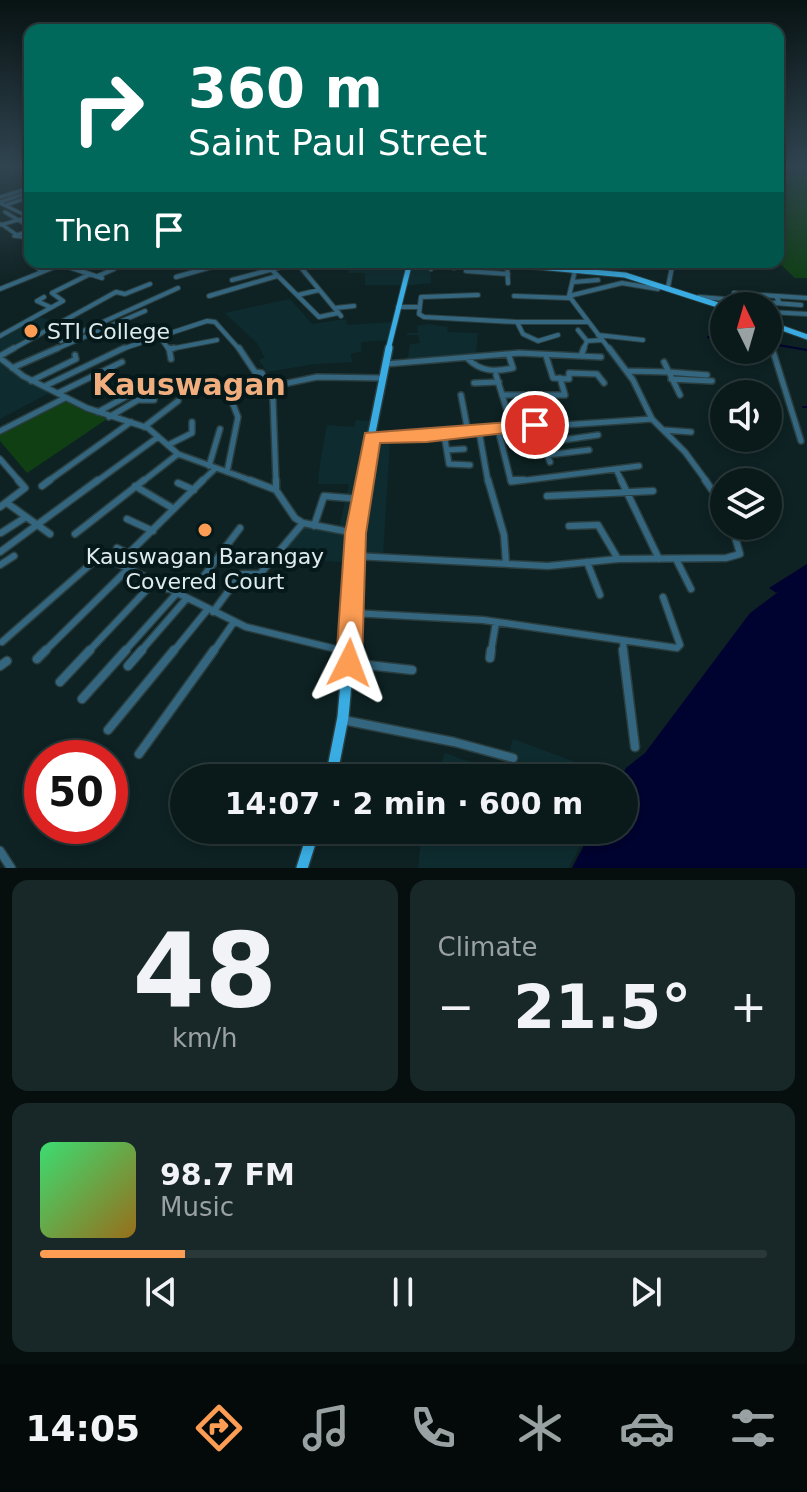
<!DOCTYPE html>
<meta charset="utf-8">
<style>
:root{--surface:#0a1a1a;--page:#182727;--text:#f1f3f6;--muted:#99a1a2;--line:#2a3839;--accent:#fd9d54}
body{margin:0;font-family:"DejaVu Sans",sans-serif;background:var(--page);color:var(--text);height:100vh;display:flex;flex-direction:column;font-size:30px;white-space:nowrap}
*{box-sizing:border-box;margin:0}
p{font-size:26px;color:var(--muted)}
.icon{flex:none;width:44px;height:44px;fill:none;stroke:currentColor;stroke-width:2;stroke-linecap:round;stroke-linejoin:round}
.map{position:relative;height:868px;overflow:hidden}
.details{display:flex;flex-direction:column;gap:12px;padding:12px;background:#060e0e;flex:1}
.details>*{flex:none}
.top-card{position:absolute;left:24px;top:24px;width:760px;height:244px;border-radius:16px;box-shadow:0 4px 12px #0003,0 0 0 2px var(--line);background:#00695c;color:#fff;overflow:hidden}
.needle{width:52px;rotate:355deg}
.buttons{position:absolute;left:710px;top:292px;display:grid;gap:16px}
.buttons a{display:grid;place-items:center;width:72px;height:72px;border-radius:50%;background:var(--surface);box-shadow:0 4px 12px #0003,0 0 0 2px var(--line);font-size:40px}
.speed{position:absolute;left:24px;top:740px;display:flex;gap:16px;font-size:40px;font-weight:700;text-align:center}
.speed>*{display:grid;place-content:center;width:104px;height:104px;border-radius:50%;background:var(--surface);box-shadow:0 4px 12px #0003,0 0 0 2px var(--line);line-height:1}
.speed .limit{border:12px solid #d22;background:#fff;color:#111}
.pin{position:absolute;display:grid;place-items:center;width:68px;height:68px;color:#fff;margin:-34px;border:4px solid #fff;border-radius:50%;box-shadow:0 2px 8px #0007}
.me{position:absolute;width:88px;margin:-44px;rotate:3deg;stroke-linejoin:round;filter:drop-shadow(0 0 6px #0008)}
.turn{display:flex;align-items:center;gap:28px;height:168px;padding:0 32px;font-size:36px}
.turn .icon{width:104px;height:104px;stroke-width:2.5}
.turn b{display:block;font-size:56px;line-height:68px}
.then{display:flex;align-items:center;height:76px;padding:0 32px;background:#0003;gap:16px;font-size:30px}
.big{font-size:60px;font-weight:600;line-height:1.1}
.details .card{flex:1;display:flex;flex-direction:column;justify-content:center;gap:12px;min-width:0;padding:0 28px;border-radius:16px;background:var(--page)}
.details .dial{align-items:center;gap:0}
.dial b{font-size:104px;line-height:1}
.song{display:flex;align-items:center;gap:24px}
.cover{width:96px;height:96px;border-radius:12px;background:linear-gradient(135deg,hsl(140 70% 55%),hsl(40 70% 35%))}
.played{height:8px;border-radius:4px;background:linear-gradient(90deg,var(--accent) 20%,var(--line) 20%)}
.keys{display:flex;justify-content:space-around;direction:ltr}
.heat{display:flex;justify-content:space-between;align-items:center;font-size:44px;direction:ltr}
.details .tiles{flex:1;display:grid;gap:12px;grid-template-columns:1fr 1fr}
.card:last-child{grid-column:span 2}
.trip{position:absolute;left:170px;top:764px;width:468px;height:80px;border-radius:40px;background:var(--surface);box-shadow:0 4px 12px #0003,0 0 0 2px var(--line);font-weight:600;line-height:80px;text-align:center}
.dock{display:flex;height:128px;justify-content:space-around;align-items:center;background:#040a0a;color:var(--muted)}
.dock .icon{width:56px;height:56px}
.dock .selected{color:var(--accent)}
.dock b{font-size:36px;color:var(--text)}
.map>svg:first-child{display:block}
.built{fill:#0e2c2f}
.green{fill:#0f3f13}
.water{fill:#000330}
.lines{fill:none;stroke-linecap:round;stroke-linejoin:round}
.stream{stroke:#000330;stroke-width:2}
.minor-far4-casing{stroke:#2b3e3f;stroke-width:5}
.minor-far3-casing{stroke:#2b3e3f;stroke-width:6}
.minor-far2-casing{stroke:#2b3e3f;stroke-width:8}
.minor-far1-casing{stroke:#2b3e3f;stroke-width:9}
.minor-casing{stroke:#2b3e3f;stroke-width:11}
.major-far3-casing{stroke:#2b3e3f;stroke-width:7}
.major-far2-casing{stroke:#2b3e3f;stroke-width:10}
.major-far1-casing{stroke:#2b3e3f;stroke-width:12}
.major-casing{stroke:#2b3e3f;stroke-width:14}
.minor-far4{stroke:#34667f;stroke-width:3}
.minor-far3{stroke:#34667f;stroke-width:4}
.minor-far2{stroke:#34667f;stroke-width:5}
.minor-far1{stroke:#34667f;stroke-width:6}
.minor{stroke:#34667f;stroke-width:8}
.major-far3{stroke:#39ade3;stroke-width:5}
.major-far2{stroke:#39ade3;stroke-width:7}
.major-far1{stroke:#39ade3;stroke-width:9}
.major{stroke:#39ade3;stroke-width:11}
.route{fill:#fd9d54;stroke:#a46637;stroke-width:2}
.poi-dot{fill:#fd9d54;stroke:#05181a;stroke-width:3}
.labels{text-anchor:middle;stroke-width:8;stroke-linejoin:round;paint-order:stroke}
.poi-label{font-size:22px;fill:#dfebec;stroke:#05181a;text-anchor:start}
.district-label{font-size:30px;font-weight:bold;fill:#f0ad7e;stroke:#05181a}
</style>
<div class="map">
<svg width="807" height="868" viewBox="0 0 807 868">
<rect width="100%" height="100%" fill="#0e2223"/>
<path class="built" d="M 430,262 L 431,283 L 412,285 L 365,285 L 365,273 L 349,273 L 347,263 Z
M 290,299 L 312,324 L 346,319 L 347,325 L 392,322 L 389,340 L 361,342 L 361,351 L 351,354 L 352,362 L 315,364 L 267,372 L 259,360 L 265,358 L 257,343 L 225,313 Z
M 39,317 L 62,323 L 4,354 L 0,351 L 0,339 Z
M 428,324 L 448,327 L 447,332 L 478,333 L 476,352 L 490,353 L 407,363 L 410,344 L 420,343 L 418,335 L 407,335 L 407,333 L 418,333 L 417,326 Z
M 0,361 L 38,387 L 49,393 L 0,419 Z
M 356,420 L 369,421 L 362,490 L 359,491 L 370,491 L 378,440 L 390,440 L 383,555 L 352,554 L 351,561 L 340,562 L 277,556 L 303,524 L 339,528 L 349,484 L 318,484 L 320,464 L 327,425 L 354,427 Z
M 513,739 L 615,777 L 437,778 L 445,753 L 503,774 Z
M 422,830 L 588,830 L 569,868 L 418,868 Z"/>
<path class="green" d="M 778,176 L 807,176 L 807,278 L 795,278 L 778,262 Z
M 65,400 L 107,419 L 27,473 L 0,441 L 0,434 Z"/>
<path class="water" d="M 807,564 L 807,868 L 572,868 L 592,830 L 624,830 L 624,778 L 621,778 L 626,768 L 645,753 L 750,613 L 781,590 L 776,593 L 769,588 Z"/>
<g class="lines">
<path class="stream" d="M 708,337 L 724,341
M 778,345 L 807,350
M 768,399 L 781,403
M 803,407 L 807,407"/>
<g class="minor-far4-casing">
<path id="minor-far4" d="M 0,197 L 30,188
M 0,202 L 30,192
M 0,203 L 29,217
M 6,205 L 30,197
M 5,212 L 30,227
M 1,224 L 17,235
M 0,225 L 29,217
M 16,235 L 30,231
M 14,236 L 30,238"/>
</g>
<g class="minor-far3-casing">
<path id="minor-far3" d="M 30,260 L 42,272
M 430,262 L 431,269
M 453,262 L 454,268
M 577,262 L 569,296 L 610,350
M 298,264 L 341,316
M 507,264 L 508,283
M 62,265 L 102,278
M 273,271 L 319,317 L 338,313
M 466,271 L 508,274
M 593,271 L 604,262
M 98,276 L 114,269
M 176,277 L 229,262
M 232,280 L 300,262
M 573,282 L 598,280
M 668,287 L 673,262
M 0,289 L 67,262
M 298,295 L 319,290
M 478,295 L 421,297 L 419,314 L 424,317 L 517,322 L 523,334 L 538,341 L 558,335
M 209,296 L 277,276
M 514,296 L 569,298
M 569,296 L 622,283 L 658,289
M 777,296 L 807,298
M 44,297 L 37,301 L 50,307
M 699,297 L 801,305
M 737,299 L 734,293 L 776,296 L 779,302
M 398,307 L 419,307
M 335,308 L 354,306
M 768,312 L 807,314
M 518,322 L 587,322
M 578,330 L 587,341
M 598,335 L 643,340
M 0,336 L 63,301 L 52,293 L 90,274
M 768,336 L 772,350
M 160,337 L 169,350
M 61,341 L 178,288
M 170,349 L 217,340
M 11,350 L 116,292 L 125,294 L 150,284
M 54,350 L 145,311
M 119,350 L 207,321 L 215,322 L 240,350
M 583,350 L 587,341 L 602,340"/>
</g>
<g class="minor-far2-casing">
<path id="minor-far2" d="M 169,348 L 171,359
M 239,348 L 255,372 L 262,373 L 273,400 L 276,482
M 609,348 L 633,380 L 652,419 L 685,452 L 707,482
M 772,348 L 801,441
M 170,349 L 174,348
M 0,356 L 14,348
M 546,356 L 553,378 L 569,379 L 569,373 L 597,374 L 604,383
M 581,356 L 584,348
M 0,358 L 23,376 L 87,408 L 148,428 L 178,454 L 255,482
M 468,359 C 481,372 496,372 513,368 L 509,356
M 664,362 L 680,395
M 386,364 L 519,353 L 601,357
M 12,368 L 58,348
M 627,371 L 668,372
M 668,372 L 707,375
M 496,375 L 512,427
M 671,379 L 712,381
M 31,381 L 76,359 L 75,355
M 474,383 L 499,382
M 45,386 L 124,348
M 269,387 L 317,377 L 383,378
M 58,393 L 122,362
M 461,395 L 468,432
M 502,395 L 565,395 L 560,378
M 98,412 L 142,388
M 109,417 L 138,400 L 154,400
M 535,425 L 550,462
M 144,427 L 178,401
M 498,429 L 511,482 L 639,466
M 664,430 L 691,432
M 0,431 L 65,398
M 479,431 L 488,482
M 444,434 L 449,464 L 470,465
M 372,438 L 652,419
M 542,443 L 598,435
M 168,445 L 192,433 L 192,422
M 447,450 L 464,449
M 547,455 L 589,450
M 0,459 L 20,482
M 209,466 L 220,429
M 616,469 L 622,482
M 227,472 L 238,417 L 229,394
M 47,482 L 131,422
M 96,482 L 158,437
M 142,482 L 178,454
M 201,482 L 216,468"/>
</g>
<g class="minor-far1-casing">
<path id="minor-far1" d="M 250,480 L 276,490 L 295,518 L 303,523 L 355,533
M 276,480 L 276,490
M 488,480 L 504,535 L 506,563
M 511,480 L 524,480
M 621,480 L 659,559
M 705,480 L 724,507
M 178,483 L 194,490
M 42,486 L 50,480
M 135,486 L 174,509
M 547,496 L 653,491
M 7,503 L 50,534
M 0,507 L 25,488 L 18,480
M 127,519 L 153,531
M 314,526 L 324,496 L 360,499
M 569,526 L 598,525 L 618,559
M 1,533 L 26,517
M 75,534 L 144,480
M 117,548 L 129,554
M 0,552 L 98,480
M 355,556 L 548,566 L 618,559 L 726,558 L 740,554 L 732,526
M 676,559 L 691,589
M 587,562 L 600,595
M 118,564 L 203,480
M 0,565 L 14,556
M 168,589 L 177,582 L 200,581 L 240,528
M 213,612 L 241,574 L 260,574 L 303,523
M 352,613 L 483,620 L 677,648 L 680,645 L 663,597
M 623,641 L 624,652
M 2,642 L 101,555 L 246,627 L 348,652
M 44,652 L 128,569
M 88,652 L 154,582
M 124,652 L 177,593
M 140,652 L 187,598
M 173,652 L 208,609
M 213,652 L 234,622
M 491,652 L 496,622"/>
</g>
<g class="minor-casing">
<path id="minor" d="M 340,650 L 349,652
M 623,650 L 635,747
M 490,658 L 491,650
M 37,659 L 46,650
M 349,663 L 412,670
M 0,666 L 7,661
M 128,666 L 142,650
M 60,682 L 90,650
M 82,699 L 126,650
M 343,720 L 454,742 L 513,758
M 108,730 L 174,650
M 139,754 L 214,650
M 0,851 L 11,868"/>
</g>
<g class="major-far3-casing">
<path id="major-far3" d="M 304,262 L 324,262
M 483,262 L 625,275 L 724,307
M 768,323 L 807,337
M 388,350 L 410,262"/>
</g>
<g class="major-far2-casing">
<path id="major-far2" d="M 362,482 L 389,348"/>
</g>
<g class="major-far1-casing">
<path id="major-far1" d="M 349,652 L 353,561 L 363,480"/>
</g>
<g class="major-casing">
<path id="major" d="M 331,778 L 343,717 L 349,650
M 302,868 L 314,830"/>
</g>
<use href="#minor-far4" class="minor-far4"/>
<use href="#minor-far3" class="minor-far3"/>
<use href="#minor-far2" class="minor-far2"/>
<use href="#minor-far1" class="minor-far1"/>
<use href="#minor" class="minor"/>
<use href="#major-far3" class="major-far3"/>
<use href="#major-far2" class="major-far2"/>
<use href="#major-far1" class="major-far1"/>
<use href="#major" class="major"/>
</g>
<linearGradient id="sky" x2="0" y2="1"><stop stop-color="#081313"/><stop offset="0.58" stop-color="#304450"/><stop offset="1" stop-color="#304450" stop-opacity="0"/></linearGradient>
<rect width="807" height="287" fill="url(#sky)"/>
<path class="route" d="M 535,420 L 542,421 L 544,425 L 542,429 L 427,442 L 380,443 L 366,533 L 362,663 L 358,671 L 349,675 L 340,671 L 336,663 L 345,533 L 365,433 Z"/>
<g class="poi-dot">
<circle cx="31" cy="331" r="8"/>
<circle cx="205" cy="530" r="8"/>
</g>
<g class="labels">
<g class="poi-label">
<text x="47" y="339">STI College</text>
<text x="205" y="564" text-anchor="middle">Kauswagan Barangay<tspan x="205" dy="25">Covered Court</tspan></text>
</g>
<g class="district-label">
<text x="189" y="395">Kauswagan</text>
</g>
</g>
</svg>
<div class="buttons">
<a><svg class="needle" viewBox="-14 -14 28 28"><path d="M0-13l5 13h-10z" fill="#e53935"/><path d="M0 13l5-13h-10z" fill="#99a1a2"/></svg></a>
<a><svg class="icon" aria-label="sound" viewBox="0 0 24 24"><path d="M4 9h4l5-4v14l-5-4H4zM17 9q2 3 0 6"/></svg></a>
<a><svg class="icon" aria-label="layers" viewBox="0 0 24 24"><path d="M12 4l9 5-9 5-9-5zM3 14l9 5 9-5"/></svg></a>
</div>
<div class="speed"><div class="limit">50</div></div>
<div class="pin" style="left:535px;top:425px;background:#d93025"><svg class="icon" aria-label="arrive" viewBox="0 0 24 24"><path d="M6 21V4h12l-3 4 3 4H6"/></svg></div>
<svg class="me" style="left:349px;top:663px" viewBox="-20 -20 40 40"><path d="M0-17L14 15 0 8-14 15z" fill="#fd9d54" stroke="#fff" stroke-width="4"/></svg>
<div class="trip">14:07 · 2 min · 600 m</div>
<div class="top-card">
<div class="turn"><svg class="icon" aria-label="right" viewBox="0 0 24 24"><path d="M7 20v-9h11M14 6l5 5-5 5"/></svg><div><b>360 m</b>Saint Paul Street</div></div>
<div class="then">Then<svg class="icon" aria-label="arrive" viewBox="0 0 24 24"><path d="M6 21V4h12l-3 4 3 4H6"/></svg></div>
</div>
</div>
<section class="details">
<div class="tiles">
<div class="card dial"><b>48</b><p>km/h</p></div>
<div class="card"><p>Climate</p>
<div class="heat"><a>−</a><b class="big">21.5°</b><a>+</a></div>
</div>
<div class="card">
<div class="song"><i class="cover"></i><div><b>98.7 FM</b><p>Music</p></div></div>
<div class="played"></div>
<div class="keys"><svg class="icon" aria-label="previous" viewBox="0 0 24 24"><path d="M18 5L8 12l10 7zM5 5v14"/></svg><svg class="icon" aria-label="pause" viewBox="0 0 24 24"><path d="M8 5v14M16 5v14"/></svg><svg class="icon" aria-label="next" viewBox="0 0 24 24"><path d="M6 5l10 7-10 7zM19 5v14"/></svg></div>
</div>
</div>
</section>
<nav class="dock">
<b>14:05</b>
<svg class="icon selected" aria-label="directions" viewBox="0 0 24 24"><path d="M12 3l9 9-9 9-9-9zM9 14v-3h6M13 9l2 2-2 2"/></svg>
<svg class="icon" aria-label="music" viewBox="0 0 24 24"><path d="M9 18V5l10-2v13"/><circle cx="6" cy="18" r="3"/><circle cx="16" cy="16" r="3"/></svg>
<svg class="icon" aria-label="phone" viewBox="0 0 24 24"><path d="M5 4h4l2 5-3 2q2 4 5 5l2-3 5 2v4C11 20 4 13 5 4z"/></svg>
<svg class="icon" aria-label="climate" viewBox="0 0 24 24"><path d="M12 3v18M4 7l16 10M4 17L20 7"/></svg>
<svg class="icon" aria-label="car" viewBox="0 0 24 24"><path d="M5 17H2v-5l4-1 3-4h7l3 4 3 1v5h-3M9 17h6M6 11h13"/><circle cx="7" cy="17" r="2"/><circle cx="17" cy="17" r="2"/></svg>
<svg class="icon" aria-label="filters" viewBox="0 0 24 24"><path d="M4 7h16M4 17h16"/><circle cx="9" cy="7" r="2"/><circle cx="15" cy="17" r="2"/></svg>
</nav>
